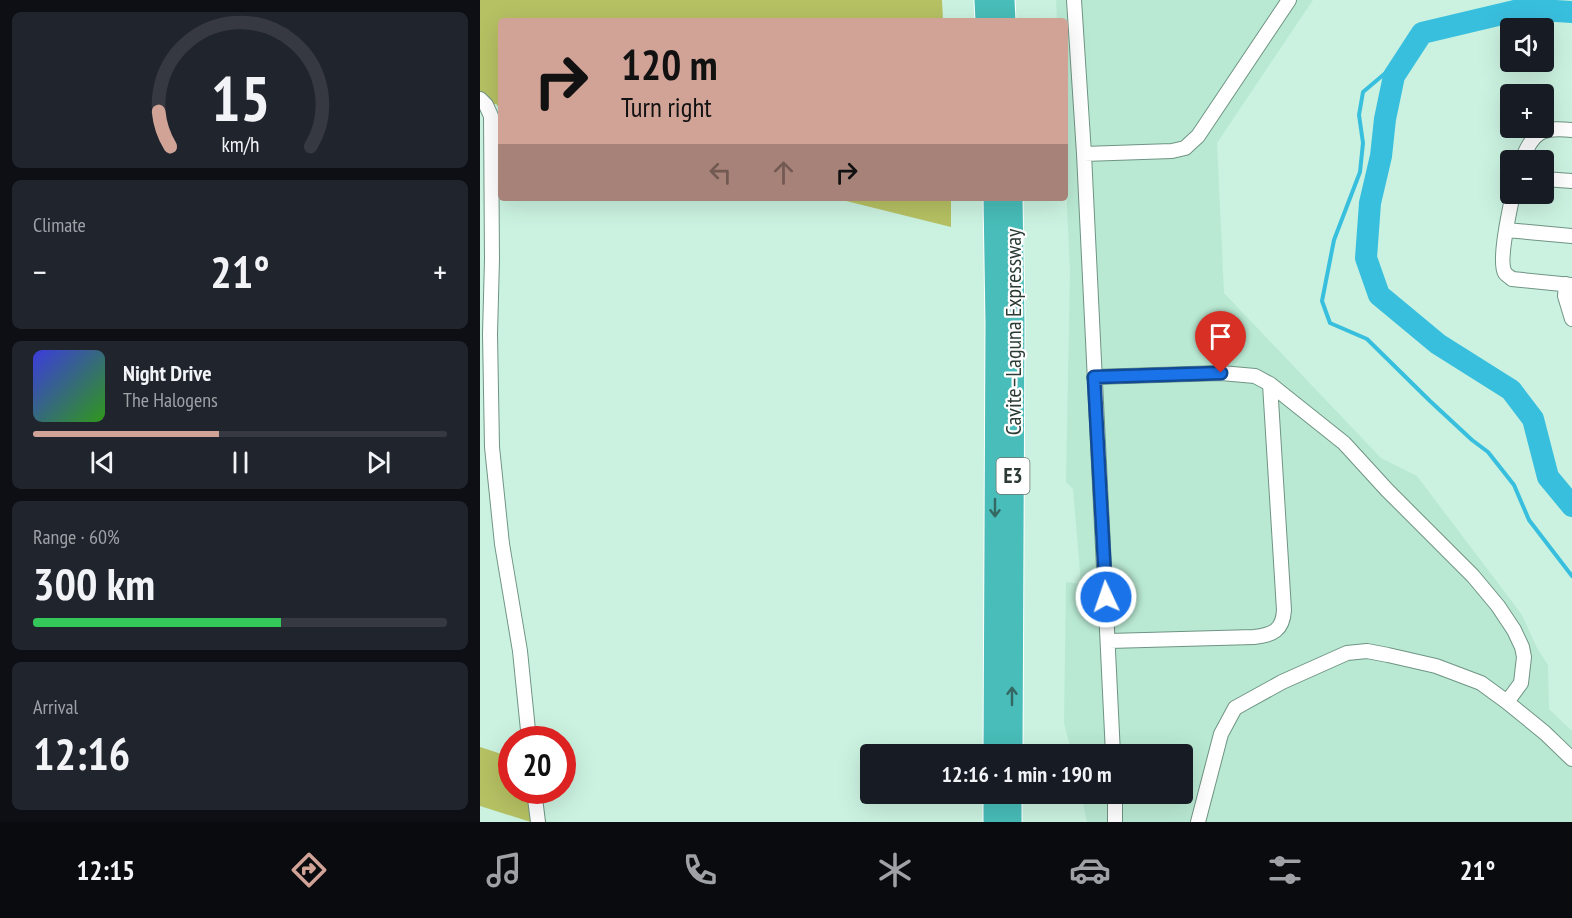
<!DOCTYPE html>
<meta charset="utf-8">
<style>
:root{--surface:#171b24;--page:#20242c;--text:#f1f3f6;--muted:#9ea1a6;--line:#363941;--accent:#d1a397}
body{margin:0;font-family:"PT Sans Narrow",sans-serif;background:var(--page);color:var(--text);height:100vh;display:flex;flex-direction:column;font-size:22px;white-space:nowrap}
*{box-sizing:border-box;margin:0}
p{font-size:20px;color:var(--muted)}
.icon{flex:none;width:33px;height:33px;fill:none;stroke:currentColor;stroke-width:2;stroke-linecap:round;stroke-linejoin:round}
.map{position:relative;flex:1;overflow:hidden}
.sheet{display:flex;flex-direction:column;gap:12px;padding:12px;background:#0d0f14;width:480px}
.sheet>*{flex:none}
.top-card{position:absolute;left:18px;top:18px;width:570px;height:183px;border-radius:6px;box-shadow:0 6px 24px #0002;background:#d1a397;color:#111;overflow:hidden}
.tools{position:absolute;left:1020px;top:18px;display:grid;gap:12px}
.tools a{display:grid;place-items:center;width:54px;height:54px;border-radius:6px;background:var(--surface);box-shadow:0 6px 24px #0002;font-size:30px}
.speed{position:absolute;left:18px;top:726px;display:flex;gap:12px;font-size:30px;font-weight:700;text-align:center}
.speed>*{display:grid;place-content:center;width:78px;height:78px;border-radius:50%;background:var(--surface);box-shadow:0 6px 24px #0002;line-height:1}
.speed .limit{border:9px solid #d22;background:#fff;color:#111}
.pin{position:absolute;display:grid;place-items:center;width:51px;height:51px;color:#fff;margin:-62px -26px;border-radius:50% 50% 50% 0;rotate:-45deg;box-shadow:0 0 6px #0007}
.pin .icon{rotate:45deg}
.me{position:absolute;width:66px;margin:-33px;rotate:357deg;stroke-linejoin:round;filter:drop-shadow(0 0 4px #0008)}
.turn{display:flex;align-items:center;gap:21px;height:126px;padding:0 24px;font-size:27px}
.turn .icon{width:78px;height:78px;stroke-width:2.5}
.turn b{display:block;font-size:42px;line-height:51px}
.lanes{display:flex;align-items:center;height:57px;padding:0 24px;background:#0003;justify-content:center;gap:30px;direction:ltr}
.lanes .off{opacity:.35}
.big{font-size:45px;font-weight:700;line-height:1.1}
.sheet .widget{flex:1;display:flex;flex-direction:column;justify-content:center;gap:9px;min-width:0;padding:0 21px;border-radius:9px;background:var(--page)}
.sheet .dial{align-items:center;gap:0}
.dial svg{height:156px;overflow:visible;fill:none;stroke:var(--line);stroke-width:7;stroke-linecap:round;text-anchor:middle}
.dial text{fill:var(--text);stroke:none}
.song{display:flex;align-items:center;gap:18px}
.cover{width:72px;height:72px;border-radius:9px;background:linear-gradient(135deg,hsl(240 70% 55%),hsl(110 70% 35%))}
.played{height:6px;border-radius:3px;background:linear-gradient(90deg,var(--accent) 45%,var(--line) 45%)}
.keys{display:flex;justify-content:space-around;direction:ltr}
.heat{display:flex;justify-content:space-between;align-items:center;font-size:33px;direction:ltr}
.charge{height:9px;border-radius:4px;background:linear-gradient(90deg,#34c759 60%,var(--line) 0)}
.trip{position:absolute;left:380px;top:744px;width:333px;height:60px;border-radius:6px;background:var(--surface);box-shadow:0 6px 24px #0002;font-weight:700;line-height:60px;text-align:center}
.tab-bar{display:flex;height:96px;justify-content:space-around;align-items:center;background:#090b0e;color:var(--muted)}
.tab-bar .icon{width:42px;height:42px}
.tab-bar .on{color:var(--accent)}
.tab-bar b{font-size:27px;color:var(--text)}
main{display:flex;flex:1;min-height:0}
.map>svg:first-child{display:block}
.built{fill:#b9e9d3}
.forest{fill:#b6c163}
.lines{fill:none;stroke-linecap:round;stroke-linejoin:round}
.stream{stroke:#39bfde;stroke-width:4}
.river{stroke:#39bfde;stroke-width:22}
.minor-casing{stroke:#6f9484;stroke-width:16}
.highway-casing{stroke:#fff;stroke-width:23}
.minor{stroke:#fff;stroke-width:14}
.highway{stroke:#48bdb9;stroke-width:21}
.oneway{stroke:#356863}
.route-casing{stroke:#114b97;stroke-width:15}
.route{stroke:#1a73e8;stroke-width:10}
.labels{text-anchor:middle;stroke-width:4.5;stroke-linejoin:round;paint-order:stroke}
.shield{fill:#fff;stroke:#6b7671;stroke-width:1.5}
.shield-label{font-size:21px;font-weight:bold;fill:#2b3b34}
.street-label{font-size:22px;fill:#2b3b34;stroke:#fff}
</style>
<main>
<section class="sheet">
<div class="widget dial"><svg viewBox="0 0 100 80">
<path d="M14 69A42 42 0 1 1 86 69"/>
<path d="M14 69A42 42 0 0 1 8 51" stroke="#d1a397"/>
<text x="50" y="56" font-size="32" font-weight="700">15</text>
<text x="50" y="72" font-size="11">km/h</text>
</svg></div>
<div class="widget"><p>Climate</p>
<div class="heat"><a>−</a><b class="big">21°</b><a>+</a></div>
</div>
<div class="widget">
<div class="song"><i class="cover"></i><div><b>Night Drive</b><p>The Halogens</p></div></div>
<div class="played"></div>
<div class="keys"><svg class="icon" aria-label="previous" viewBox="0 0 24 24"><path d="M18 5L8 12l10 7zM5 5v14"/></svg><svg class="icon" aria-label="pause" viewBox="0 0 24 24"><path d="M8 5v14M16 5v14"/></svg><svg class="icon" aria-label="next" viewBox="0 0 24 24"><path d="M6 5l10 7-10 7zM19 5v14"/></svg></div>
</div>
<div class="widget"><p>Range · 60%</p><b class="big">300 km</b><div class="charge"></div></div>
<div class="widget"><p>Arrival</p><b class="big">12:16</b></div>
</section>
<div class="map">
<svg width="1092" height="822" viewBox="0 0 1092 822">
<rect width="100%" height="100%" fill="#cbf2e0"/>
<path class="built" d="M 576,0 L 833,0 L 737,143 L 744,293 L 901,458 L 937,476 L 1042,615 L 1057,648 L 1068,665 L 1069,709 L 1092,731 L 1092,822 L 607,822 L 601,794 L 702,794 L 702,754 L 592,754 L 584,723 L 586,582 L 601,584 L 593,489 L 586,482 L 590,271 L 585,165 L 585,21 L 577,21 Z"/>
<path class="forest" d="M 0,0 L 462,0 L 463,21 L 21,21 L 21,110 L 16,104 L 0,106 Z
M 354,198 L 471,198 L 471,227 Z
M 0,747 L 31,757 L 32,790 L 47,791 L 51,822 L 0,806 Z"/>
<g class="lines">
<path class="stream" d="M 928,54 L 883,92 L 879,115 L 883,143 L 880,172 L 854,240 L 842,301 L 850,323 L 887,339 L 950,401 L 992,440 L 1008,452 L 1034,485 L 1049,520 L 1092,576"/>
<path class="river" d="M 1092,12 L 1043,9 L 942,33 L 914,76 L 905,119 L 901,156 L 890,203 L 886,258 L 899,295 L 958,344 L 1031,390 L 1053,419 L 1068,477 L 1092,506"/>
<g class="minor-casing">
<path id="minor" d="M 594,0 L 604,154 L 633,754
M 0,99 L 6,105 L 11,116 L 12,259 L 10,334 L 12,447 L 22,544 L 40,651 L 49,740
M 604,154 L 692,151 L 705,148 L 718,136 L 809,0
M 1042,160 C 1053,131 1062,127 1092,130
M 1064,179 L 1092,181
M 1033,194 C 1030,208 1018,262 1025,273 C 1026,275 1030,277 1032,279 L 1092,285
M 1026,230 L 1092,236
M 1086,284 L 1085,296 L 1092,319
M 614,377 L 741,373 L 775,376 L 790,384 L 864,443 L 907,490 L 993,576 L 1018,606 L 1034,630 L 1042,647 L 1044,657 L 1041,683 L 1027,702
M 629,641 L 774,637 C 793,635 803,630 804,610 L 790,384
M 54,790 L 58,822
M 635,822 L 635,794
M 718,822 L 741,734 L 755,708 L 802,682 L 867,653 L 887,651 L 908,655 L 956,666 L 1001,683 L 1027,702 L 1065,733 L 1092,759"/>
</g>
<g class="highway-casing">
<path id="highway" d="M 505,0 L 506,21
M 524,0 L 525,21
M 514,198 L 516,323 L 514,754
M 532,754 L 534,323 L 532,198
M 514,822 L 514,794
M 531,822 L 531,794"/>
</g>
<use href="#minor" class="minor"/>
<use href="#highway" class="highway"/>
</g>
<defs><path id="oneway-shaft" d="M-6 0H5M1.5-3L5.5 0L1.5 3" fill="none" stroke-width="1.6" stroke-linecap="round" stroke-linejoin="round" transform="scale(1.5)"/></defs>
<g class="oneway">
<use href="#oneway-shaft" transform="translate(515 508) rotate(90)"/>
<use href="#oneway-shaft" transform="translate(532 696) rotate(-90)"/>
</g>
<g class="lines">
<g class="route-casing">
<path id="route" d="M 626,597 L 614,377 L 741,373"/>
</g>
<use href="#route" class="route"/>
</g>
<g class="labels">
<rect class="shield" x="516.5" y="458" width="33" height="36" rx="4.5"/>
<g class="shield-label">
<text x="533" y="483">E3</text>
</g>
<g class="street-label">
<text transform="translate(533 332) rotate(-90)" y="8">Cavite–Laguna Expressway</text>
</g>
</g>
</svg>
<div class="tools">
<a><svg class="icon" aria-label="sound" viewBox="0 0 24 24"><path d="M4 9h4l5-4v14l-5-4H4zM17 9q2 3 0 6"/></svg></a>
<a>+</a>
<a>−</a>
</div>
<div class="speed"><div class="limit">20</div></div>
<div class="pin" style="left:741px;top:373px;background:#d93025"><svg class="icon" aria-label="arrive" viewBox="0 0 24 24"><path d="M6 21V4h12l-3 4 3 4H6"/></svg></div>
<svg class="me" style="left:626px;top:597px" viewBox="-20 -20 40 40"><circle r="17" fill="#1a73e8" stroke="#fff" stroke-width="3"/><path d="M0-11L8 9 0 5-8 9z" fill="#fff"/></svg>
<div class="trip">12:16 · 1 min · 190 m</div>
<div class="top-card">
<div class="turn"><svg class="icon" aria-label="right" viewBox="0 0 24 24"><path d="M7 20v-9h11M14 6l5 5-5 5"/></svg><div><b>120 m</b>Turn right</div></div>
<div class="lanes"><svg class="icon off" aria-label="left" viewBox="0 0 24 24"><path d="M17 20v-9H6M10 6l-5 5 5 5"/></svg><svg class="icon off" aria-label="ahead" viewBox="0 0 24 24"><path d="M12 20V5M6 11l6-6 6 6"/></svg><svg class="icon" aria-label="right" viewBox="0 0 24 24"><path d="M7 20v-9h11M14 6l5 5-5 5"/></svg></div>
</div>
</div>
</main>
<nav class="tab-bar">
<b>12:15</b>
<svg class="icon on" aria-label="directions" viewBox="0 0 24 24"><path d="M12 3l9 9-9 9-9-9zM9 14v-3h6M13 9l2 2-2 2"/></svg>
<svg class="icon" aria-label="music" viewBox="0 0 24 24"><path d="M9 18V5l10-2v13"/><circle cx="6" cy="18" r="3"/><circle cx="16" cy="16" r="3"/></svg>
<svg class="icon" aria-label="phone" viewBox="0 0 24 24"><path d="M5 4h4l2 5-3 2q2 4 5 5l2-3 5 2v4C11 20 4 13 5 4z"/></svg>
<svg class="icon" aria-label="climate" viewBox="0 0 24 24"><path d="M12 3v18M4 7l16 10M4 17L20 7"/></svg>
<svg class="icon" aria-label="car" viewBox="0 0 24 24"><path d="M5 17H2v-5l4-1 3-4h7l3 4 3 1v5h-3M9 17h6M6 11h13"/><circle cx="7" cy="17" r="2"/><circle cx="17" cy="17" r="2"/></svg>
<svg class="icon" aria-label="filters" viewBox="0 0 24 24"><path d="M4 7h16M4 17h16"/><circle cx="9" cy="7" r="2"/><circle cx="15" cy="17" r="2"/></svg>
<b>21°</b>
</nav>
